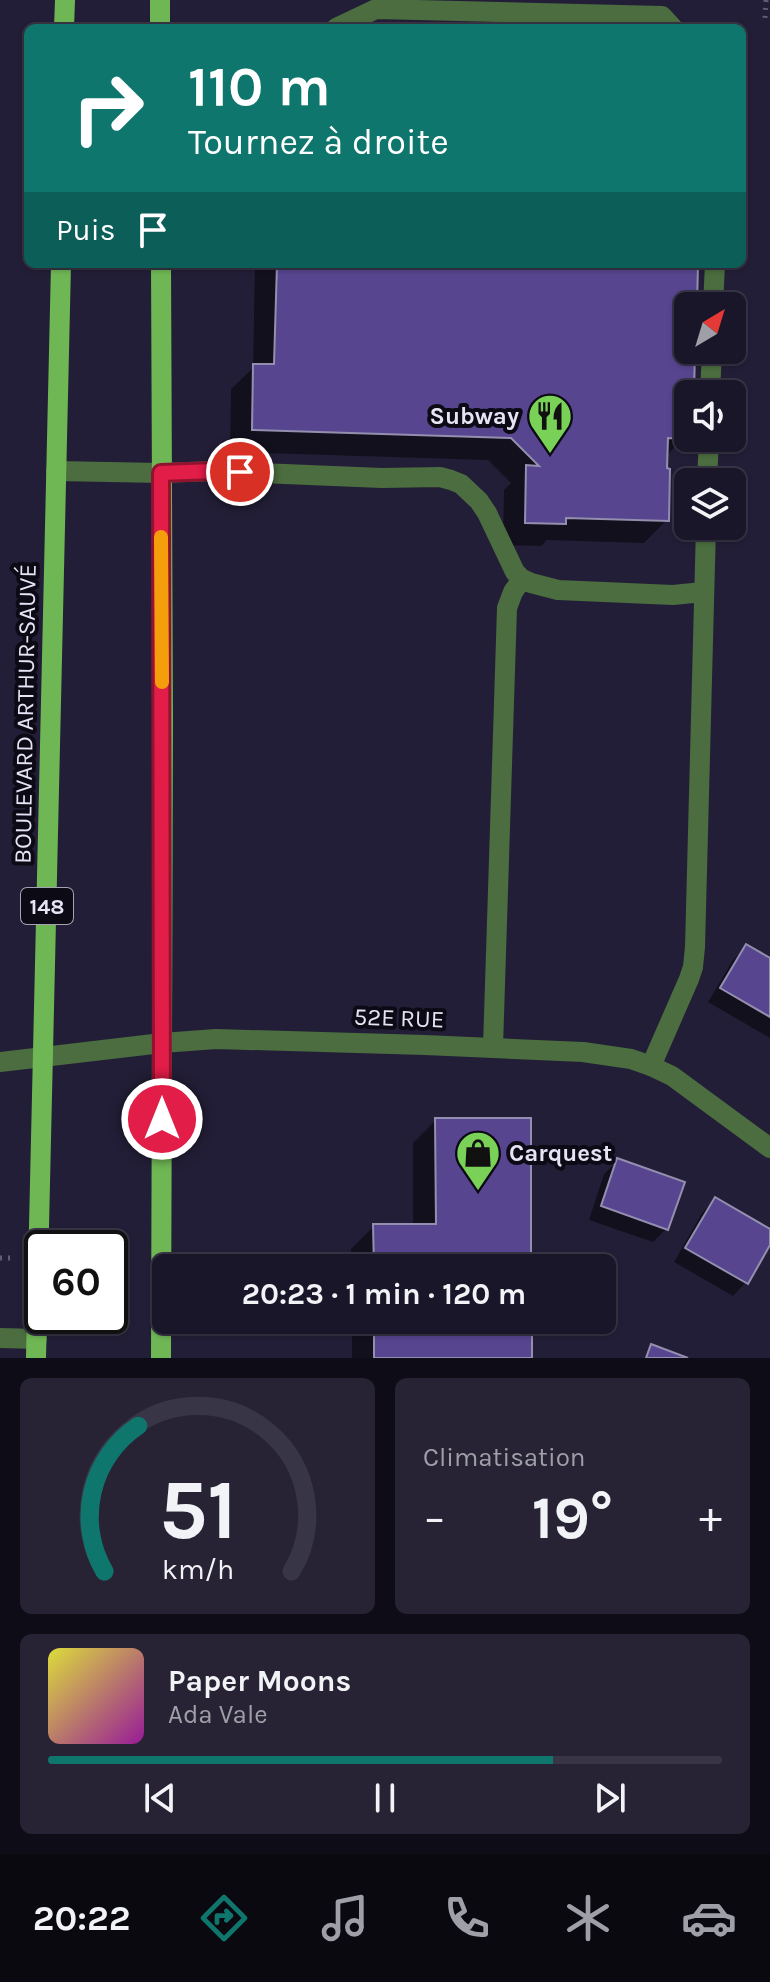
<!DOCTYPE html>
<html lang="fr">
<meta charset="utf-8">
<style>
:root{--surface:#1a1629;--page:#272335;--text:#f1f3f6;--muted:#9f9fa8;--line:#383546;--accent:#0f766e}
body{margin:0;font-family:Karla,sans-serif;background:var(--page);color:var(--text);height:100vh;display:flex;flex-direction:column;font-size:30px;white-space:nowrap}
*{box-sizing:border-box;margin:0}
p{font-size:26px;color:var(--muted)}
.icon{flex:none;width:44px;height:44px;fill:none;stroke:currentColor;stroke-width:2;stroke-linecap:round;stroke-linejoin:round}
.map{position:relative;height:1358px;overflow:hidden}
.drawer{display:flex;flex-direction:column;gap:20px;padding:20px;background:#0e0c17;flex:1}
.drawer>*{flex:none}
.top-card{position:absolute;left:24px;top:24px;width:722px;height:244px;border-radius:12px;box-shadow:0 2px 6px #0004,0 0 0 2px var(--line);background:#0f766e;color:#fff;overflow:hidden}
.needle{width:52px;rotate:38deg}
.fabs{position:absolute;left:674px;top:292px;display:grid;gap:16px}
.fabs a{display:grid;place-items:center;width:72px;height:72px;border-radius:12px;background:var(--surface);box-shadow:0 2px 6px #0004,0 0 0 2px var(--line);font-size:40px}
.speed{position:absolute;left:24px;top:1230px;display:flex;gap:16px;font-size:40px;font-weight:700;text-align:center}
.speed>*{display:grid;place-content:center;width:104px;height:104px;border-radius:50%;background:var(--surface);box-shadow:0 2px 6px #0004,0 0 0 2px var(--line);line-height:1}
.speed .limit{border:4px solid #111;border-radius:12px;background:#fff;color:#111}
.pin{position:absolute;display:grid;place-items:center;width:68px;height:68px;color:#fff;margin:-34px;border:4px solid #fff;border-radius:50%;box-shadow:0 2px 8px #0007}
.me{position:absolute;width:88px;margin:-44px;rotate:0deg;stroke-linejoin:round;filter:drop-shadow(0 0 6px #0008)}
.turn{display:flex;align-items:center;gap:28px;height:168px;padding:0 32px;font-size:36px}
.turn .icon{width:104px;height:104px;stroke-width:2.5}
.turn b{display:block;font-size:56px;line-height:68px}
.then{display:flex;align-items:center;height:76px;padding:0 32px;background:#0003;gap:16px;font-size:30px}
.big{font-size:60px;font-weight:700;line-height:1.1}
.drawer .tile{flex:1;display:flex;flex-direction:column;justify-content:center;gap:12px;min-width:0;padding:0 28px;border-radius:12px;background:var(--page)}
.drawer .dial{align-items:center;gap:0}
.dial svg{height:208px;overflow:visible;fill:none;stroke:var(--line);stroke-width:7;stroke-linecap:round;text-anchor:middle}
.dial text{fill:var(--text);stroke:none}
.song{display:flex;align-items:center;gap:24px}
.cover{width:96px;height:96px;border-radius:12px;background:linear-gradient(135deg,hsl(60 70% 55%),hsl(300 70% 35%))}
.played{height:8px;border-radius:4px;background:linear-gradient(90deg,var(--accent) 75%,var(--line) 75%)}
.keys{display:flex;justify-content:space-around;direction:ltr}
.heat{display:flex;justify-content:space-between;align-items:center;font-size:44px;direction:ltr}
.drawer .tiles{flex:1;display:grid;gap:20px;grid-template-columns:1fr 1fr}
.tile:last-child{grid-column:span 2}
.trip{position:absolute;left:152px;top:1254px;width:464px;height:80px;border-radius:12px;background:var(--surface);box-shadow:0 2px 6px #0004,0 0 0 2px var(--line);font-weight:700;line-height:80px;text-align:center}
.menu{display:flex;height:128px;justify-content:space-around;align-items:center;background:#0a0910;color:var(--muted)}
.menu .icon{width:56px;height:56px}
.menu .on{color:var(--accent)}
.menu b{font-size:36px;color:var(--text)}
.map>svg:first-child{display:block}
.shadow{fill:#0007}
.building{fill:#584590;stroke:#948faf;stroke-width:2}
.lines{fill:none;stroke-linecap:round;stroke-linejoin:round}
.path{stroke:#615c73;stroke-width:5;stroke-dasharray:2 6;stroke-linecap:butt}
.lane{stroke:#4b6d3f;stroke-width:20}
.street{stroke:#4b6d3f;stroke-width:20}
.primary{stroke:#6fb754;stroke-width:20}
.route-casing{stroke:#92132f;stroke-width:20}
.route{stroke:#e11d48;stroke-width:14}
.slow{stroke:#f59e0b;stroke-width:14}
.labels{text-anchor:middle;stroke-width:8;stroke-linejoin:round;paint-order:stroke}
.shield{fill:#0c0a15;stroke:#a5a2b2;stroke-width:2}
.shield-label{font-size:22px;font-weight:bold;fill:#e6e3f5}
.poi-label{font-size:24px;font-weight:bold;fill:#e6e3f5;stroke:#0c0a15;text-anchor:end}
.street-label{font-size:24px;fill:#e6e3f5;stroke:#0c0a15}
</style>
<div class="map">
<svg width="770" height="1358" viewBox="0 0 770 1358">
<rect width="100%" height="100%" fill="#231e37"/>
<path class="shadow" d="M 255,264 L 696,264 L 695,306 L 688,306 L 688,350 L 693,350 L 692,394 L 688,394 L 688,403 L 685,406 L 684,438 L 665,457 L 667,520 L 644,543 L 547,540 L 541,546 L 503,545 L 504,490 L 511,483 L 488,460 L 230,452 L 231,389 L 253,368 Z
M 746,947 L 770,960 L 770,1038 L 708,1002 L 733,960 Z
M 436,1120 L 529,1268 L 351,1268 L 351,1249 L 374,1226 L 413,1226 L 413,1143 Z
M 618,1161 L 666,1229 L 653,1242 L 589,1220 L 604,1174 Z
M 715,1200 L 770,1231 L 770,1241 L 746,1282 L 733,1296 L 674,1262 L 702,1213 Z
M 352,1320 L 530,1320 L 530,1358 L 352,1358 Z"/>
<path class="building" d="M 277,264 L 698,264 L 697,306 L 688,306 L 688,350 L 695,350 L 694,394 L 688,394 L 686,439 L 668,438 L 667,468 L 670,469 L 669,521 L 566,518 L 566,524 L 525,523 L 526,465 L 539,466 L 511,438 L 252,430 L 253,364 L 274,364 Z
M 746,944 L 770,958 L 770,1017 L 720,988 Z
M 435,1118 L 531,1118 L 531,1268 L 374,1268 L 373,1224 L 436,1224 Z
M 617,1158 L 685,1182 L 668,1230 L 601,1206 Z
M 715,1197 L 770,1229 L 770,1245 L 748,1284 L 685,1248 Z
M 374,1320 L 532,1320 L 532,1358 L 374,1358 Z
M 651,1344 L 688,1358 L 646,1358 Z"/>
<g class="lines">
<path class="path" d="M 766,0 L 765,18 L 770,18
M 0,1258 L 11,1258"/>
<path class="lane" d="M 336,28 L 376,9 L 662,16 L 673,28
M 713,306 L 715,264
M 710,394 L 712,350
M 56,471 L 161,473 L 214,471 L 382,478 L 440,477 L 451,480 L 461,484 L 479,501 L 487,513 L 515,572 L 522,579 L 531,583 L 558,590 L 673,595 L 703,592
M 707,482 L 709,438
M 493,1047 L 507,608 L 513,592 L 522,579
M 651,1066 L 689,979 L 693,967 L 695,947 L 706,526
M 0,1338 L 37,1339"/>
<path class="street" d="M 0,1062 L 162,1043 L 216,1039 L 425,1045 L 583,1052 L 631,1059 L 651,1066 L 672,1076 L 770,1148"/>
<path class="primary" d="M 64,28 L 65,0
M 160,28 L 160,0
M 36,1358 L 61,264
M 161,1358 L 163,718 L 161,264"/>
</g>
<g class="lines">
<g class="route-casing">
<path id="route" d="M 162,1119 L 161,473 L 214,471 L 240,472"/>
</g>
<use href="#route" class="route"/>
<path class="slow" d="M 161,537 L 162,682"/>
</g>
<defs>
<g id="restaurant-pin" transform="scale(2.3)"><path d="M0 17L-7.5 6A9.5 9.5 0 1 1 7.5 6Z" fill="#79d157" stroke="#0c0a15"/><path d="M-5-6h1v4h1v-4h1v4h1v-4h1v5L-1.5 .5V6h-2V.5L-5-1ZM5-6V6H3V1.5H1.5Q1.5-4 5-6Z" fill="#111"/></g>
<g id="shop-pin" transform="scale(2.3)"><path d="M0 17L-7.5 6A9.5 9.5 0 1 1 7.5 6Z" fill="#79d157" stroke="#0c0a15"/><path d="M-5-2.5h2.3a2.7 3.5 0 0 1 5.4 0H5L5.5 6h-11ZM-1.5-2.5h3a1.5 2.3 0 0 0-3 0Z" fill="#111"/></g>
</defs>
<g fill-rule="evenodd">
<use href="#restaurant-pin" x="550" y="416"/>
<use href="#shop-pin" x="478" y="1153"/>
</g>
<g class="labels">
<rect class="shield" x="21" y="888" width="52" height="36" rx="6"/>
<g class="shield-label">
<text x="47" y="914">148</text>
</g>
<g class="poi-label">
<text x="519" y="424">Subway</text>
<text x="509" y="1161" text-anchor="start">Carquest</text>
</g>
<g class="street-label">
<text transform="translate(25 714) rotate(-89)" y="8">BOULEVARD ARTHUR-SAUVÉ</text>
<text transform="translate(399 1018) rotate(2)" y="8">52E RUE</text>
</g>
</g>
</svg>
<div class="fabs">
<a><svg class="needle" viewBox="-14 -14 28 28"><path d="M0-13l5 13h-10z" fill="#e53935"/><path d="M0 13l5-13h-10z" fill="#9f9fa8"/></svg></a>
<a><svg class="icon" aria-label="sound" viewBox="0 0 24 24"><path d="M4 9h4l5-4v14l-5-4H4zM17 9q2 3 0 6"/></svg></a>
<a><svg class="icon" aria-label="layers" viewBox="0 0 24 24"><path d="M12 4l9 5-9 5-9-5zM3 14l9 5 9-5"/></svg></a>
</div>
<div class="speed"><div class="limit">60</div></div>
<div class="pin" style="left:240px;top:472px;background:#d93025"><svg class="icon" aria-label="arrive" viewBox="0 0 24 24"><path d="M6 21V4h12l-3 4 3 4H6"/></svg></div>
<svg class="me" style="left:162px;top:1119px" viewBox="-20 -20 40 40"><circle r="17" fill="#e11d48" stroke="#fff" stroke-width="3"/><path d="M0-11L8 9 0 5-8 9z" fill="#fff"/></svg>
<div class="trip">20:23 · 1 min · 120 m</div>
<div class="top-card">
<div class="turn"><svg class="icon" aria-label="right" viewBox="0 0 24 24"><path d="M7 20v-9h11M14 6l5 5-5 5"/></svg><div><b>110 m</b>Tournez à droite</div></div>
<div class="then">Puis<svg class="icon" aria-label="arrive" viewBox="0 0 24 24"><path d="M6 21V4h12l-3 4 3 4H6"/></svg></div>
</div>
</div>
<section class="drawer">
<div class="tiles">
<div class="tile dial"><svg viewBox="0 0 100 80">
<path d="M14 69A42 42 0 1 1 86 69"/>
<path d="M14 69A42 42 0 0 1 27 13" stroke="#0f766e"/>
<text x="50" y="56" font-size="32" font-weight="700">51</text>
<text x="50" y="72" font-size="11">km/h</text>
</svg></div>
<div class="tile"><p>Climatisation</p>
<div class="heat"><a>−</a><b class="big">19°</b><a>+</a></div>
</div>
<div class="tile">
<div class="song"><i class="cover"></i><div><b>Paper Moons</b><p>Ada Vale</p></div></div>
<div class="played"></div>
<div class="keys"><svg class="icon" aria-label="previous" viewBox="0 0 24 24"><path d="M18 5L8 12l10 7zM5 5v14"/></svg><svg class="icon" aria-label="pause" viewBox="0 0 24 24"><path d="M8 5v14M16 5v14"/></svg><svg class="icon" aria-label="next" viewBox="0 0 24 24"><path d="M6 5l10 7-10 7zM19 5v14"/></svg></div>
</div>
</div>
</section>
<nav class="menu">
<b>20:22</b>
<svg class="icon on" aria-label="directions" viewBox="0 0 24 24"><path d="M12 3l9 9-9 9-9-9zM9 14v-3h6M13 9l2 2-2 2"/></svg>
<svg class="icon" aria-label="music" viewBox="0 0 24 24"><path d="M9 18V5l10-2v13"/><circle cx="6" cy="18" r="3"/><circle cx="16" cy="16" r="3"/></svg>
<svg class="icon" aria-label="phone" viewBox="0 0 24 24"><path d="M5 4h4l2 5-3 2q2 4 5 5l2-3 5 2v4C11 20 4 13 5 4z"/></svg>
<svg class="icon" aria-label="climate" viewBox="0 0 24 24"><path d="M12 3v18M4 7l16 10M4 17L20 7"/></svg>
<svg class="icon" aria-label="car" viewBox="0 0 24 24"><path d="M5 17H2v-5l4-1 3-4h7l3 4 3 1v5h-3M9 17h6M6 11h13"/><circle cx="7" cy="17" r="2"/><circle cx="17" cy="17" r="2"/></svg>
</nav>
